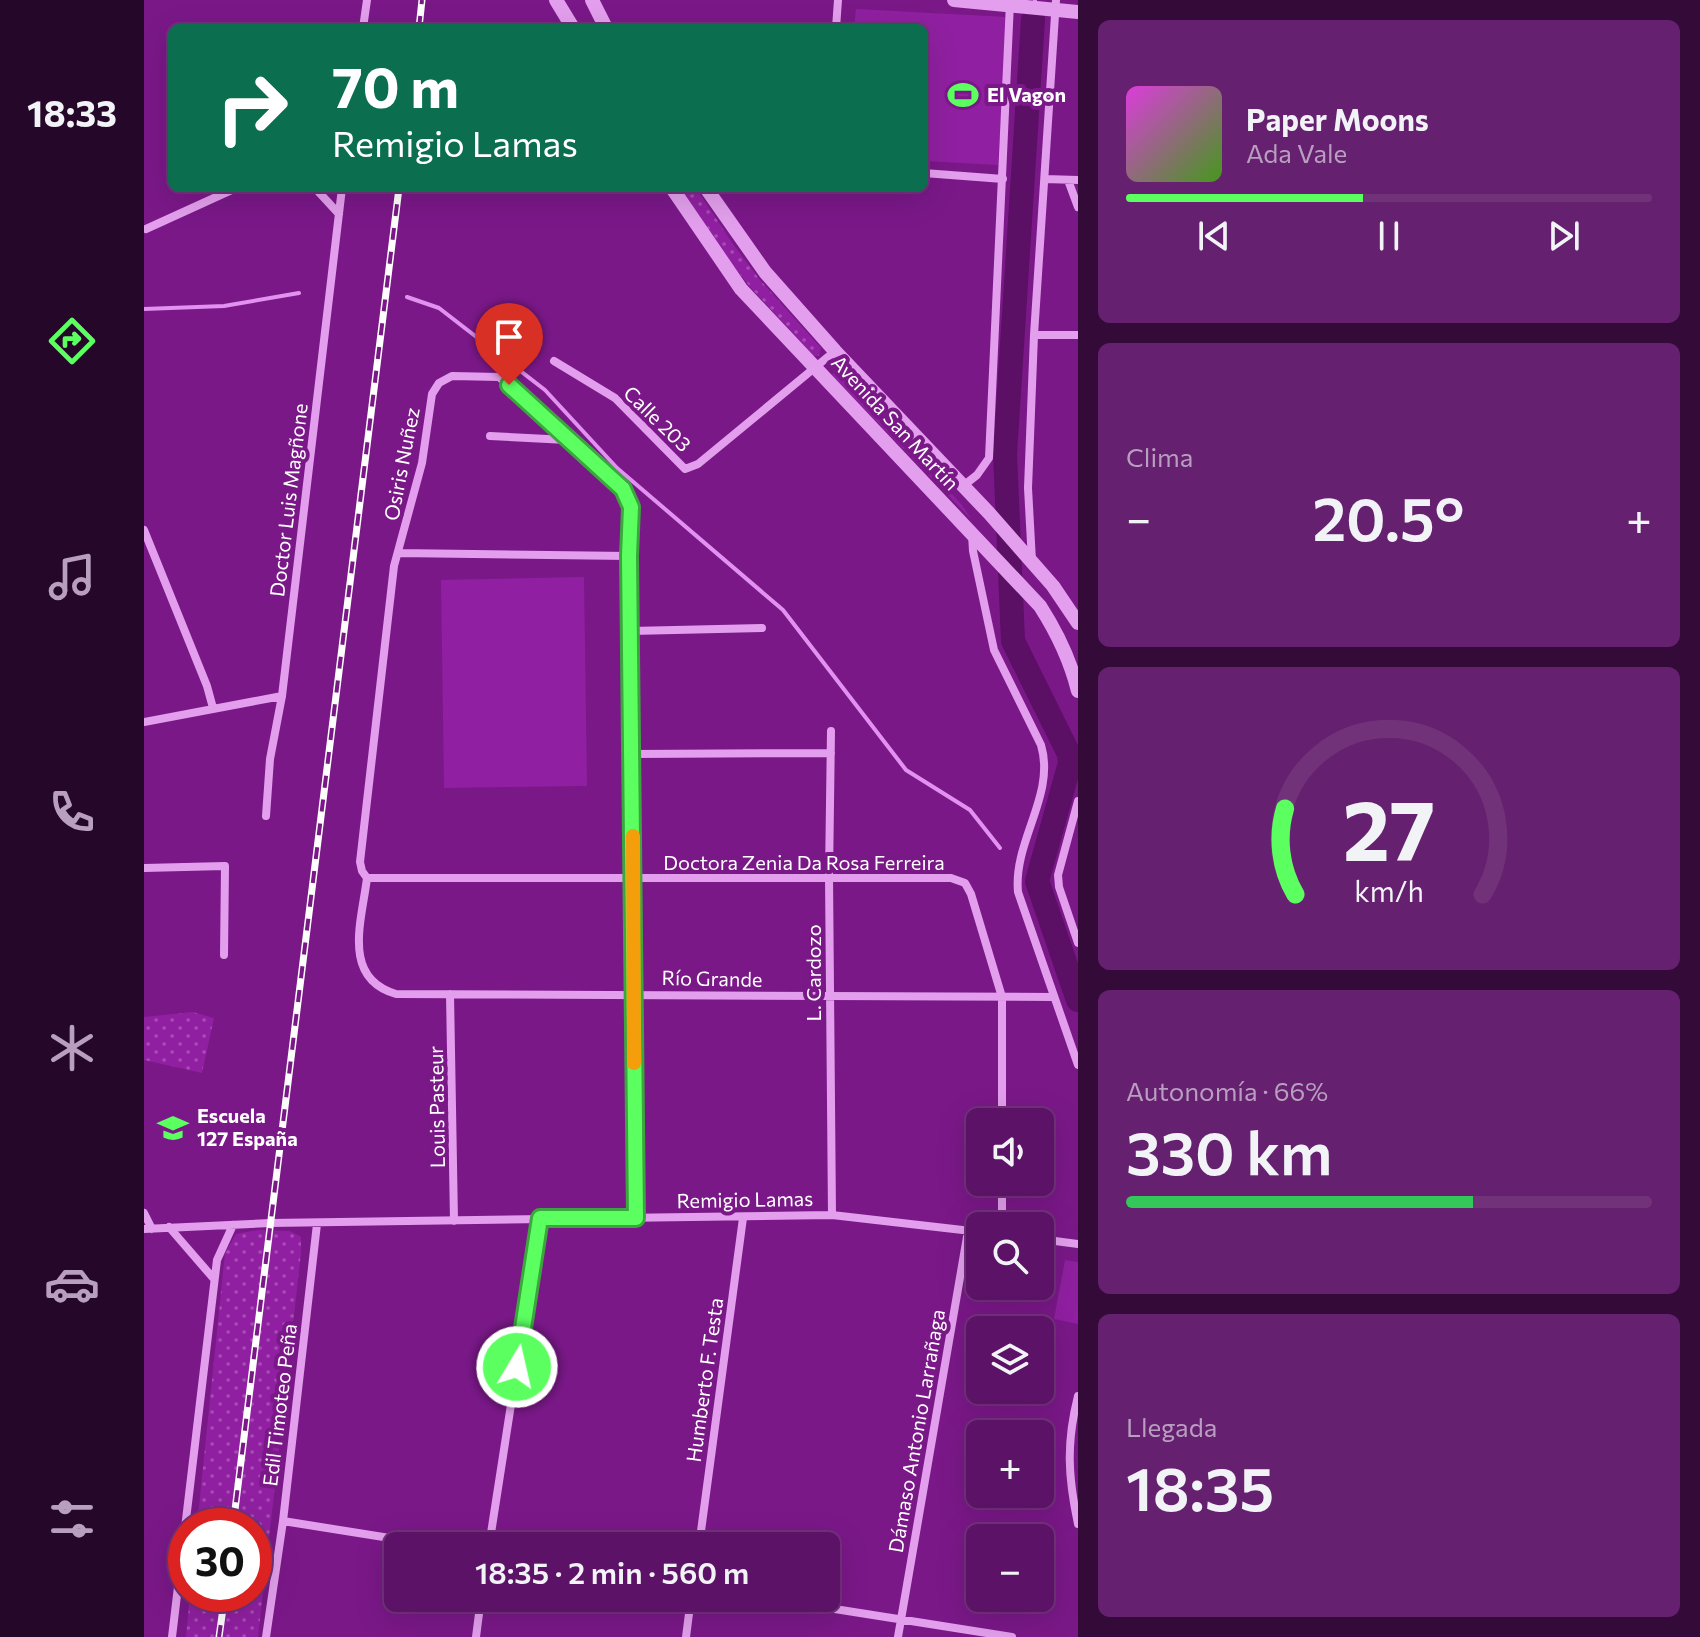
<!DOCTYPE html>
<html lang="es">
<meta charset="utf-8">
<style>
:root{--surface:#5c1266;--page:#65206f;--text:#f1f3f6;--muted:#b89ebf;--line:#71327a;--accent:#5bff60}
body{margin:0;font-family:Commissioner,sans-serif;background:var(--page);color:var(--text);height:100vh;display:flex;flex-direction:column;font-size:30px;white-space:nowrap}
*{box-sizing:border-box;margin:0}
p{font-size:26px;color:var(--muted)}
.icon{flex:none;width:44px;height:44px;fill:none;stroke:currentColor;stroke-width:2;stroke-linecap:round;stroke-linejoin:round}
.map{position:relative;flex:1;overflow:hidden}
.side{display:flex;flex-direction:column;gap:20px;padding:20px;background:#330a38;width:622px}
.side>*{flex:none}
.guide{position:absolute;left:24px;top:24px;width:760px;height:168px;border-radius:12px;box-shadow:0 8px 32px #0002,0 0 0 2px var(--line);background:#0b6e4f;color:#fff;overflow:hidden}
.tools{position:absolute;left:822px;top:1108px;display:grid;gap:16px}
.tools a{display:grid;place-items:center;width:88px;height:88px;border-radius:12px;background:var(--surface);box-shadow:0 8px 32px #0002,0 0 0 2px var(--line);font-size:40px}
.speed{position:absolute;left:24px;top:1508px;display:flex;gap:16px;font-size:40px;font-weight:700;text-align:center}
.speed>*{display:grid;place-content:center;width:104px;height:104px;border-radius:50%;background:var(--surface);box-shadow:0 8px 32px #0002,0 0 0 2px var(--line);line-height:1}
.speed .limit{border:12px solid #d22;background:#fff;color:#111}
.pin{position:absolute;display:grid;place-items:center;width:68px;height:68px;color:#fff;margin:-82px -34px;border-radius:50% 50% 50% 0;rotate:-45deg;box-shadow:0 0 8px #0007}
.pin .icon{rotate:45deg}
.me{position:absolute;width:88px;margin:-44px;rotate:9deg;stroke-linejoin:round;filter:drop-shadow(0 0 6px #0008)}
.turn{display:flex;align-items:center;gap:28px;height:168px;padding:0 32px;font-size:36px}
.turn .icon{width:104px;height:104px;stroke-width:2.5}
.turn b{display:block;font-size:56px;line-height:68px}
.big{font-size:60px;font-weight:600;line-height:1.1}
.side .card{flex:1;display:flex;flex-direction:column;justify-content:center;gap:12px;min-width:0;padding:0 28px;border-radius:12px;background:var(--page)}
.side .dial{align-items:center;gap:0}
.dial svg{height:208px;overflow:visible;fill:none;stroke:var(--line);stroke-width:7;stroke-linecap:round;text-anchor:middle}
.dial text{fill:var(--text);stroke:none}
.song{display:flex;align-items:center;gap:24px}
.cover{width:96px;height:96px;border-radius:12px;background:linear-gradient(135deg,hsl(300 70% 55%),hsl(100 70% 35%))}
.played{height:8px;border-radius:4px;background:linear-gradient(90deg,var(--accent) 45%,var(--line) 45%)}
.keys{display:flex;justify-content:space-around;direction:ltr}
.heat{display:flex;justify-content:space-between;align-items:center;font-size:44px;direction:ltr}
.charge{height:12px;border-radius:6px;background:linear-gradient(90deg,#34c759 66%,var(--line) 0)}
.trip{position:absolute;left:240px;top:1532px;width:456px;height:80px;border-radius:12px;background:var(--surface);box-shadow:0 8px 32px #0002,0 0 0 2px var(--line);font-weight:600;line-height:80px;text-align:center}
main{display:flex;flex:1;min-height:0}
.tabs{display:flex;flex-direction:column;width:144px;justify-content:space-around;align-items:center;background:#250729;color:var(--muted)}
.tabs .icon{width:56px;height:56px}
.tabs .active{color:var(--accent)}
.tabs b{font-size:36px;color:var(--text)}
.map>svg:first-child{display:block}
.grass{fill:url(#grass-dots)}
.pitch{fill:#9020a1}
.lines{fill:none;stroke-linecap:round;stroke-linejoin:round}
.stream{stroke:#e291f0;stroke-width:4}
.river{stroke:#5b0f65;stroke-width:24}
.minor{stroke:#e39fed;stroke-width:8}
.tertiary{stroke:#e39fed;stroke-width:14}
.rail-casing{stroke:#fff;stroke-width:7}
.rail{stroke:#7a1888;stroke-width:4;stroke-dasharray:12;stroke-linecap:butt}
.route-casing{stroke:#3ba63e;stroke-width:20}
.route{stroke:#5bff60;stroke-width:14}
.slow{stroke:#f59e0b;stroke-width:14}
.labels{text-anchor:middle;stroke-width:8;stroke-linejoin:round;paint-order:stroke}
.poi-label{font-size:20px;font-weight:bold;fill:#fff;stroke:#7a1888;text-anchor:start}
.street-label{font-size:20px;fill:#fff;stroke:#7a1888}
</style>
<main>
<nav class="tabs">
<b>18:33</b>
<svg class="icon active" aria-label="directions" viewBox="0 0 24 24"><path d="M12 3l9 9-9 9-9-9zM9 14v-3h6M13 9l2 2-2 2"/></svg>
<svg class="icon" aria-label="music" viewBox="0 0 24 24"><path d="M9 18V5l10-2v13"/><circle cx="6" cy="18" r="3"/><circle cx="16" cy="16" r="3"/></svg>
<svg class="icon" aria-label="phone" viewBox="0 0 24 24"><path d="M5 4h4l2 5-3 2q2 4 5 5l2-3 5 2v4C11 20 4 13 5 4z"/></svg>
<svg class="icon" aria-label="climate" viewBox="0 0 24 24"><path d="M12 3v18M4 7l16 10M4 17L20 7"/></svg>
<svg class="icon" aria-label="car" viewBox="0 0 24 24"><path d="M5 17H2v-5l4-1 3-4h7l3 4 3 1v5h-3M9 17h6M6 11h13"/><circle cx="7" cy="17" r="2"/><circle cx="17" cy="17" r="2"/></svg>
<svg class="icon" aria-label="filters" viewBox="0 0 24 24"><path d="M4 7h16M4 17h16"/><circle cx="9" cy="7" r="2"/><circle cx="15" cy="17" r="2"/></svg>
</nav>
<div class="map">
<svg width="934" height="1637" viewBox="0 0 934 1637">
<defs>
<pattern id="grass-dots" width="8" height="8" patternUnits="userSpaceOnUse" patternTransform="scale(2)"><rect width="8" height="8" fill="#9020a1"/><path d="M2 2h.1M6 6h.1" fill="none" stroke="#a64db4" stroke-width="1.8" stroke-linecap="round"/></pattern>
</defs>
<rect width="100%" height="100%" fill="#7a1888"/>
<path class="grass" d="M 537,188 L 552,188 L 591,247 L 616,280 L 677,348 L 675,356 L 670,356 L 607,288 L 581,255 Z
M 692,370 L 695,370 L 817,504 L 828,520 L 688,375 Z
M 49,1012 L 70,1018 L 58,1073 L 0,1060 L 0,1017 Z
M 114,1230 L 146,1231 L 157,1237 L 157,1253 L 114,1637 L 42,1637 L 46,1594 L 110,1594 L 110,1526 L 53,1526 L 81,1253 L 92,1234 Z"/>
<path class="pitch" d="M 712,9 L 863,17 L 854,165 L 780,161 L 780,28 L 710,28 Z
M 440,577 L 443,786 L 300,788 L 297,580 Z
M 921,1260 L 934,1262 L 934,1324 L 910,1319 Z"/>
<g class="lines">
<path class="stream" d="M 889,19 L 891,0
M 263,297 L 295,308 L 401,390 L 473,468 L 639,610 L 762,770 L 826,810 L 856,848
M 0,309 L 80,306 L 155,293"/>
<path class="river" d="M 889,19 L 861,454 L 869,641 L 925,754 L 926,763 L 893,881 L 934,1000"/>
<path class="minor" d="M 219,28 L 223,0
M 692,28 L 694,0
M 780,173 L 859,179
M 901,179 L 934,180
M 924,180 L 934,207
M 171,188 L 195,214
M 2,229 L 92,188
M 890,335 L 934,335
M 410,361 L 471,398 L 541,469 L 554,464 L 691,351
M 346,436 L 423,440
M 819,486 L 833,475 L 845,458 L 866,3
M 0,530 L 63,686 L 69,708
M 828,534 L 829,551 L 850,650 L 897,745 C 912,795 869,841 874,892 L 934,1065
M 255,553 L 485,556
M 888,561 L 884,488 L 890,335 L 912,0
M 487,631 L 618,628
M 0,722 L 138,696
M 687,731 L 685,876 L 688,1215
M 488,754 L 687,753
M 934,801 L 914,875 L 915,887 L 934,943
M 122,816 L 126,759 L 138,696 L 198,188
M 0,868 L 81,866 L 80,955
M 223,878 L 218,871 L 216,862 L 250,566 L 278,463 L 288,394 L 295,383 L 308,376 L 355,377 L 479,489 L 487,507 L 485,556 L 492,1218
M 306,994 L 310,1221
M 858,1122 L 858,997 L 827,894 L 821,883 L 807,878 L 223,878 C 218,920 197,978 252,994 L 910,997
M 858,1182 L 858,1226
M 0,1213 L 8,1229
M 25,1227 L 70,1279
M 0,1229 L 126,1223 L 688,1215 L 836,1232
M 896,1239 L 934,1244
M 934,1396 C 922,1443 924,1477 934,1524
M 139,1521 L 296,1546
M 345,1546 L 396,1218
M 555,1546 L 599,1218
M 621,1598 L 868,1637
M 28,1637 L 73,1260 L 89,1225
M 122,1637 L 139,1521 L 173,1224
M 332,1637 L 337,1598
M 542,1637 L 547,1598
M 754,1637 L 824,1231"/>
<path class="tertiary" d="M 412,0 L 429,28
M 448,0 L 462,28
M 810,0 L 934,12
M 528,188 L 597,289 L 896,606 C 914,634 926,659 934,691
M 562,188 L 621,272 L 691,351 L 845,513 L 909,586 L 934,623"/>
<g class="rail-casing">
<path id="rail" d="M 275,28 L 278,0
M 89,1526 L 255,188
M 75,1637 L 81,1594"/>
</g>
<use href="#rail" class="rail"/>
</g>
<g class="lines">
<g class="route-casing">
<path id="route" d="M 365,385 L 479,489 L 487,507 L 485,556 L 492,1218 L 396,1218 L 373,1367"/>
</g>
<use href="#route" class="route"/>
<path class="slow" d="M 489,836 L 490,1063"/>
</g>
<defs>
<g id="stadium-bare" transform="scale(2.4)"><path d="M0-5a6.5 5 0 1 0 0 10a6.5 5 0 1 0 0-10ZM-3.5-1.8h7v3.6h-7Z" fill="#5bff60" stroke="#7a1888" stroke-width="2.5" paint-order="stroke"/></g>
<g id="school-bare" transform="scale(2.4)"><path d="M0-5L7-2L0 1L-7-2ZM-4 1L0 2.5L4 1V4Q0 6-4 4Z" fill="#5bff60" stroke="#7a1888" stroke-width="2.5" paint-order="stroke"/></g>
</defs>
<g fill-rule="evenodd">
<use href="#stadium-bare" x="819" y="95"/>
<use href="#school-bare" x="29" y="1128"/>
</g>
<g class="labels">
<g class="poi-label">
<text x="843" y="102">El Vagon</text>
<text x="53" y="1123">Escuela<tspan x="53" dy="23">127 España</tspan></text>
</g>
<g class="street-label">
<text transform="translate(513 419) rotate(44)" y="7">Calle 203</text>
<text transform="translate(751 423) rotate(47)" y="7">Avenida San Martín</text>
<text transform="translate(258 464) rotate(-79)" y="7">Osiris Nuñez</text>
<text transform="translate(145 500) rotate(-83)" y="7">Doctor Luis Magñone</text>
<text x="660" y="870">Doctora Zenia Da Rosa Ferreira</text>
<text transform="translate(670 973) rotate(-90)" y="7">L. Cardozo</text>
<text transform="translate(568 979) rotate(1)" y="7">Río Grande</text>
<text transform="translate(293 1107) rotate(-91)" y="7">Louis Pasteur</text>
<text transform="translate(601 1200) rotate(-1)" y="7">Remigio Lamas</text>
<text transform="translate(561 1380) rotate(-82)" y="7">Humberto F. Testa</text>
<text transform="translate(136 1405) rotate(-83)" y="7">Edil Timoteo Peña</text>
<text transform="translate(773 1431) rotate(-80)" y="7">Dámaso Antonio Larrañaga</text>
</g>
</g>
</svg>
<div class="tools">
<a><svg class="icon" aria-label="sound" viewBox="0 0 24 24"><path d="M4 9h4l5-4v14l-5-4H4zM17 9q2 3 0 6"/></svg></a>
<a><svg class="icon" aria-label="search" viewBox="0 0 24 24"><circle cx="10" cy="10" r="6"/><path d="M15 15l6 6"/></svg></a>
<a><svg class="icon" aria-label="layers" viewBox="0 0 24 24"><path d="M12 4l9 5-9 5-9-5zM3 14l9 5 9-5"/></svg></a>
<a>+</a>
<a>−</a>
</div>
<div class="speed"><div class="limit">30</div></div>
<div class="pin" style="left:365px;top:385px;background:#d93025"><svg class="icon" aria-label="arrive" viewBox="0 0 24 24"><path d="M6 21V4h12l-3 4 3 4H6"/></svg></div>
<svg class="me" style="left:373px;top:1367px" viewBox="-20 -20 40 40"><circle r="17" fill="#5bff60" stroke="#fff" stroke-width="3"/><path d="M0-11L8 9 0 5-8 9z" fill="#fff"/></svg>
<div class="trip">18:35 · 2 min · 560 m</div>
<div class="guide">
<div class="turn"><svg class="icon" aria-label="right" viewBox="0 0 24 24"><path d="M7 20v-9h11M14 6l5 5-5 5"/></svg><div><b>70 m</b>Remigio Lamas</div></div>
</div>
</div>
<section class="side">
<div class="card">
<div class="song"><i class="cover"></i><div><b>Paper Moons</b><p>Ada Vale</p></div></div>
<div class="played"></div>
<div class="keys"><svg class="icon" aria-label="previous" viewBox="0 0 24 24"><path d="M18 5L8 12l10 7zM5 5v14"/></svg><svg class="icon" aria-label="pause" viewBox="0 0 24 24"><path d="M8 5v14M16 5v14"/></svg><svg class="icon" aria-label="next" viewBox="0 0 24 24"><path d="M6 5l10 7-10 7zM19 5v14"/></svg></div>
</div>
<div class="card"><p>Clima</p>
<div class="heat"><a>−</a><b class="big">20.5°</b><a>+</a></div>
</div>
<div class="card dial"><svg viewBox="0 0 100 80">
<path d="M14 69A42 42 0 1 1 86 69"/>
<path d="M14 69A42 42 0 0 1 10 36" stroke="#5bff60"/>
<text x="50" y="56" font-size="32" font-weight="700">27</text>
<text x="50" y="72" font-size="11">km/h</text>
</svg></div>
<div class="card"><p>Autonomía · 66%</p><b class="big">330 km</b><div class="charge"></div></div>
<div class="card"><p>Llegada</p><b class="big">18:35</b></div>
</section>
</main>
